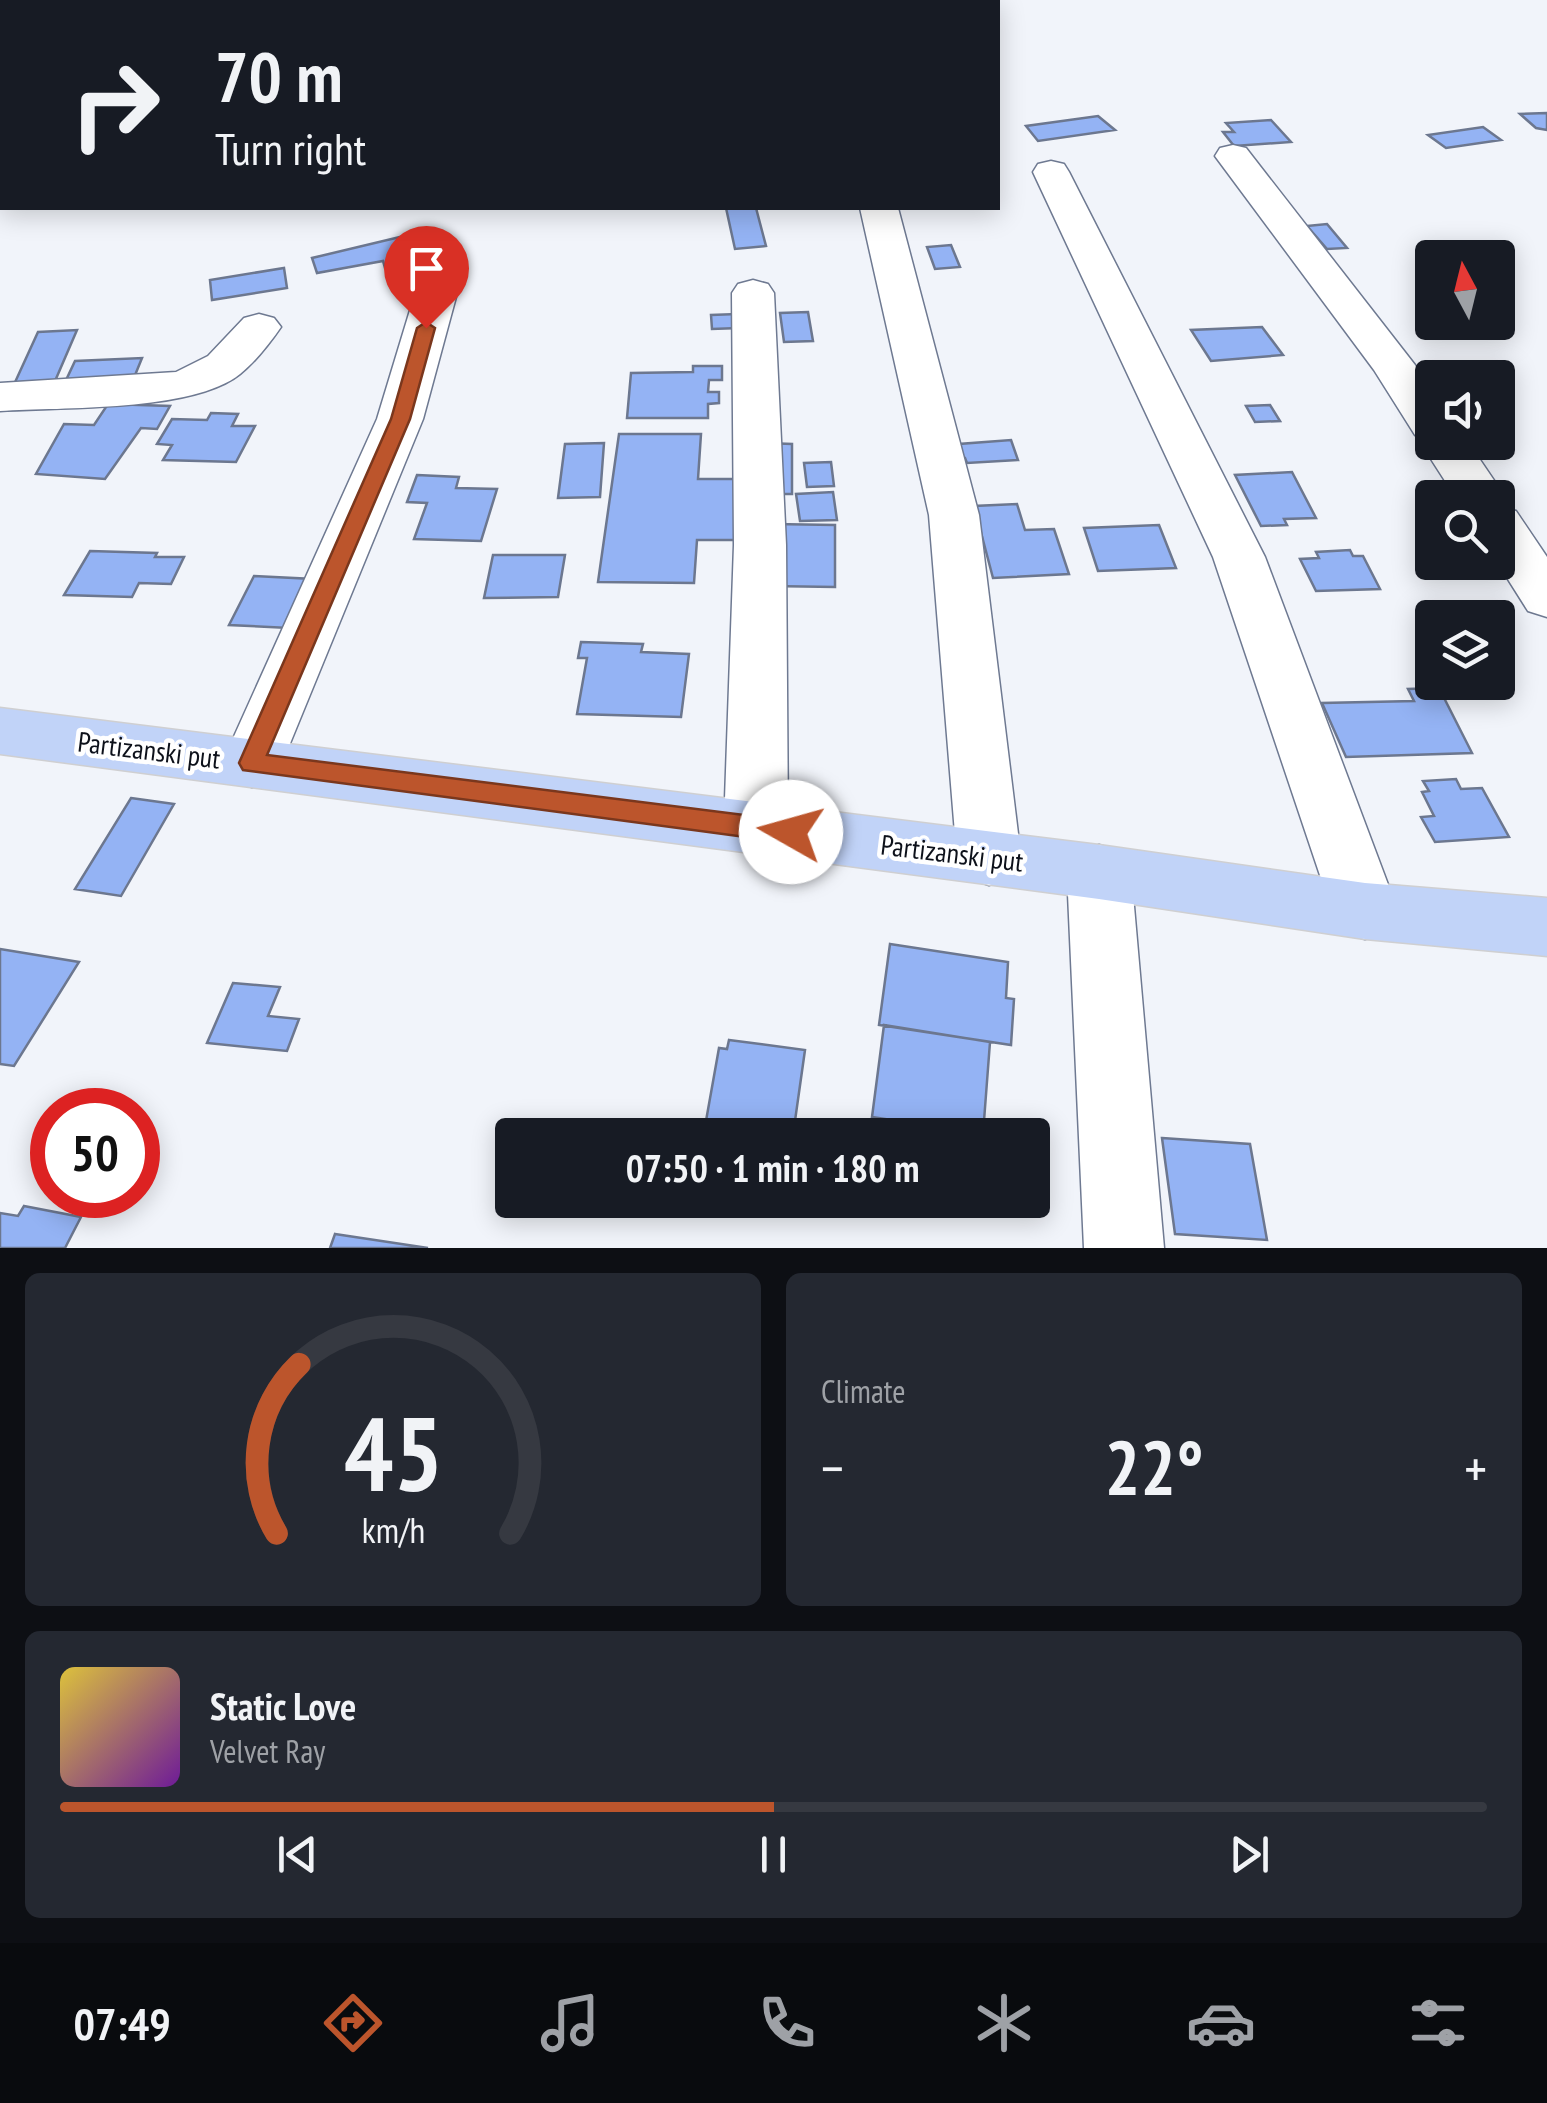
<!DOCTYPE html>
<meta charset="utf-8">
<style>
:root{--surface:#171b24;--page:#242831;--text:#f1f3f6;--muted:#9ea1a6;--line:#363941;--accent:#bc552c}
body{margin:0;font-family:"PT Sans Narrow",sans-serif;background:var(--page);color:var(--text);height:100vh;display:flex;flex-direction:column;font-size:38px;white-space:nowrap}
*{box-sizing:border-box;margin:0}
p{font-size:32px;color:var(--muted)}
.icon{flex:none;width:55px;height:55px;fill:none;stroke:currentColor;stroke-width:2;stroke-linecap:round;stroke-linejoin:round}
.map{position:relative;height:1248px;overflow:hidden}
.side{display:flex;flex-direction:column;gap:25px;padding:25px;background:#0d0f14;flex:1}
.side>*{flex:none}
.banner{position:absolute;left:0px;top:0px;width:1000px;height:210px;box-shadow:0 5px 25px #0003;background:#171b24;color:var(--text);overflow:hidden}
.needle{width:65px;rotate:353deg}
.controls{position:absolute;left:1415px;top:240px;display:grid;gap:20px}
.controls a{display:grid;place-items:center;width:100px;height:100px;border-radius:10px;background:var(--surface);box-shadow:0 5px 25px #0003;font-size:50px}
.speed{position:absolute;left:30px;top:1088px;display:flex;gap:20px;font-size:50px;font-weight:700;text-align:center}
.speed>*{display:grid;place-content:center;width:130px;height:130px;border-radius:50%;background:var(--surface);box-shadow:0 5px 25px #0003;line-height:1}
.speed .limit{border:15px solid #d22;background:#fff;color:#111}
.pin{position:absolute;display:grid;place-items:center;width:85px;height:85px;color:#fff;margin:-102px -42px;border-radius:50% 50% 50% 0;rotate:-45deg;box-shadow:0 0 10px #0007}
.pin .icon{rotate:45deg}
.me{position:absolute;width:110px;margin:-55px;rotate:277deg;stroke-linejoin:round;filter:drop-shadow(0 0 8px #0008)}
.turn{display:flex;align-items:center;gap:35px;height:210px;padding:0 50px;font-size:45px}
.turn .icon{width:130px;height:130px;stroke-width:2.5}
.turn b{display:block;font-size:70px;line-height:85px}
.big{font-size:75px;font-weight:600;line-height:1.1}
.side .widget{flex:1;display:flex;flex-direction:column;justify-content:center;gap:15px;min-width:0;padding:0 35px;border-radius:15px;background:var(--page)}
.side .dial{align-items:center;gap:0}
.dial svg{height:260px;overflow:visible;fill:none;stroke:var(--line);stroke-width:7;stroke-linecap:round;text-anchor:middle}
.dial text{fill:var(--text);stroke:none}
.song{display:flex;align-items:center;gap:30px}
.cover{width:120px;height:120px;border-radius:15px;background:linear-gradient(135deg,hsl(50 70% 55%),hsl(280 70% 35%))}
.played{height:10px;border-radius:5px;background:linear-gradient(90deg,var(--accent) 50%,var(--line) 50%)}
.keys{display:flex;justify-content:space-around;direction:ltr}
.heat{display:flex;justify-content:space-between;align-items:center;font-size:55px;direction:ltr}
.side .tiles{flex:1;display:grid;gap:25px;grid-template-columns:1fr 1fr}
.widget:last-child{grid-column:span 2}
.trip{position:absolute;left:495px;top:1118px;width:555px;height:100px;border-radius:10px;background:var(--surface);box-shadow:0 5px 25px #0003;font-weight:600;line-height:100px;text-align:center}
.menu{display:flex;height:160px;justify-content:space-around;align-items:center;background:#090b0e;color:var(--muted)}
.menu .icon{width:70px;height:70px}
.menu .on{color:var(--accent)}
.menu b{font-size:45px;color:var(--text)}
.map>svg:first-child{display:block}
.building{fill:#94b3f4;stroke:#6c778f;stroke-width:2.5}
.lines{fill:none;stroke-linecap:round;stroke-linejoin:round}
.minor-casing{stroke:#6e7991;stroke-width:3}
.major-casing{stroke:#cfcfd1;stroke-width:3}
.minor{fill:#fff;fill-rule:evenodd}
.major{fill:#c1d3f8;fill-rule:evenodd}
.route{fill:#bc552c;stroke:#7a371d;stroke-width:2.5}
.labels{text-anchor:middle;stroke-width:9;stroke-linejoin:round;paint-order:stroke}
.street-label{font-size:28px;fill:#0d111a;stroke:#fff}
</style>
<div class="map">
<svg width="1547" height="1248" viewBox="0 0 1547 1248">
<rect width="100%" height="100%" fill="#f1f4fa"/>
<path class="building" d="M 1547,113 L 1547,130 L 1536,128 L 1520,114 Z
M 1098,116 L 1115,130 L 1038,141 L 1026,126 Z
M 1271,120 L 1291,142 L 1234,146 L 1223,132 L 1234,132 L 1226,123 Z
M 1483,127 L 1501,140 L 1446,148 L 1428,135 Z
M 726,208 L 756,208 L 766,246 L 735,249 Z
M 1327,224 L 1347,248 L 1327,249 L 1307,226 Z
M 425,231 L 432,247 L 402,253 L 407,264 L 385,268 L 383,261 L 317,273 L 312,258 Z
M 951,245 L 960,267 L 935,269 L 927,247 Z
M 284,268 L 287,288 L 212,300 L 210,280 Z
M 808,312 L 813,341 L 784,342 L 780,313 Z
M 737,314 L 739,328 L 712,329 L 711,315 Z
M 1262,327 L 1283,355 L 1211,361 L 1191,330 Z
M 77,330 L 52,388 L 11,391 L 38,332 Z
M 142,358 L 129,390 L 60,393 L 75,361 Z
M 693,366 L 722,366 L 722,380 L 709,380 L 708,392 L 719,392 L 719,403 L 708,404 L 708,418 L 627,418 L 631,373 L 693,372 Z
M 108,404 L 170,406 L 157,429 L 141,428 L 105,479 L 36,474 L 64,424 L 94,425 Z
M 1270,405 L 1280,421 L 1255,422 L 1246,406 Z
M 211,413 L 238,414 L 232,426 L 255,426 L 236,462 L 163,460 L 172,445 L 157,444 L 172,419 L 207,420 Z
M 619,434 L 701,434 L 698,479 L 743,479 L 740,540 L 697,540 L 694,583 L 598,582 Z
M 1011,440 L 1018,460 L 967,463 L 965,458 L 950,458 L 946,445 Z
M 604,443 L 600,497 L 558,498 L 565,444 Z
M 765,443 L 792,444 L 792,494 L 763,494 Z
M 831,462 L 834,486 L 807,487 L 804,463 Z
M 1292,472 L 1316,518 L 1284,519 L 1287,525 L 1261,526 L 1235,475 Z
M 417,475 L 459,477 L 456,488 L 497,489 L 481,541 L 414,539 L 427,503 L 407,502 Z
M 833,492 L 837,520 L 800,521 L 796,494 Z
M 1017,504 L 1025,530 L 1054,529 L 1069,574 L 993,578 L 974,506 Z
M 773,524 L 835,525 L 835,587 L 770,586 Z
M 1159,525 L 1176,568 L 1098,571 L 1084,528 Z
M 1350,550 L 1353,556 L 1363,556 L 1380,589 L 1316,591 L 1300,559 L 1319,558 L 1316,552 Z
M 90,551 L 157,553 L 155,557 L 184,557 L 171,584 L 139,583 L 132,597 L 64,595 Z
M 493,555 L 565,555 L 558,597 L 484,598 Z
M 254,576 L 313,579 L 289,628 L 229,625 Z
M 581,642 L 643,644 L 641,652 L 689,654 L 681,717 L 577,714 L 587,658 L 578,658 Z
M 1439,688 L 1472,753 L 1346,757 L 1322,703 L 1414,701 L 1408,689 Z
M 1456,779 L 1461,789 L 1482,788 L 1509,837 L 1435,842 L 1421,817 L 1434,816 L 1422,792 L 1429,791 L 1423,781 Z
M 131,798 L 174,804 L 121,896 L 75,889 Z
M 890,944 L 1008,962 L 1006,998 L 1014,999 L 1011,1045 L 879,1025 Z
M 0,949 L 79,962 L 14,1066 L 0,1064 Z
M 233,983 L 280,987 L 268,1016 L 299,1019 L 287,1051 L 207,1043 Z
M 884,1025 L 990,1042 L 983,1134 L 872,1117 Z
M 729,1040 L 805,1050 L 793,1135 L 704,1132 L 719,1048 L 727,1049 Z
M 1162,1138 L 1250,1144 L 1267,1240 L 1175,1234 Z
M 24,1206 L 81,1217 L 65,1248 L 0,1248 L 0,1213 L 18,1216 Z
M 335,1234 L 428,1248 L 330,1248 Z"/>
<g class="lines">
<g class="minor-casing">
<path id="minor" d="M 1233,145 L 1246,148 L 1415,365 L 1432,391 L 1432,442 L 1468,442 L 1506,498 L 1500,507 L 1516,511 L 1547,557 L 1547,617 L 1528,611 L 1497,562 L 1498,498 L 1456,498 L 1420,442 L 1423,437 L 1415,435 L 1374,370 L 1215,156 L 1220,148 Z
M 1051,161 L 1064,164 L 1069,172 L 1265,557 L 1398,911 L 1388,931 L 1365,939 L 1342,931 L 1332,911 L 1213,557 L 1033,172 L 1038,164 Z
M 860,208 L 898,208 L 979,515 L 1021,858 L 1012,877 L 989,885 L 966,877 L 957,858 L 929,515 Z
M 753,280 L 768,284 L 774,293 L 786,545 L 788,827 L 778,845 L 756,853 L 734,845 L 724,827 L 734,545 L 732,293 L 738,284 Z
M 435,284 L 450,288 L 456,297 L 423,419 L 282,763 L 273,780 L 252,787 L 231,780 L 222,763 L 377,419 L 414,297 L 420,288 Z
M 259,314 L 274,318 L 281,327 C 270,343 255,362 240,374 C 193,412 62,407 0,411 L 0,383 L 176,372 L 208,356 L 244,318 Z
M 1099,845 L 1122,853 L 1131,872 L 1164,1248 L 1084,1248 L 1067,872 L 1076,853 Z"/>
</g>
<g class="major-casing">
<path id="major" d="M 0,708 L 1099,845 L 1365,883 L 1547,898 L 1547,956 L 1365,939 L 1099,899 L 0,754 Z"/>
</g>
<use href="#minor" class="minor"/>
<use href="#major" class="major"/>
</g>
<path class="route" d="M 426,322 L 435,328 L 410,419 L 267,755 L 791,821 L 800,824 L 804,832 L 800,840 L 791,843 L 243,770 L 239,763 L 391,419 L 417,328 Z"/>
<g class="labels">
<g class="street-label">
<text transform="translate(149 750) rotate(7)" y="10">Partizanski put</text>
<text transform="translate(952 853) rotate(7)" y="10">Partizanski put</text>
</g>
</g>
</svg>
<div class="controls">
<a><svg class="needle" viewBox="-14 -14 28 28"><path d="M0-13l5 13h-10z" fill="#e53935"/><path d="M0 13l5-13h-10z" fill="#9ea1a6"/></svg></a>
<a><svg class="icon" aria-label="sound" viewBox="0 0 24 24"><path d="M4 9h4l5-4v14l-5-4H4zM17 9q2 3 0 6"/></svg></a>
<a><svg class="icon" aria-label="search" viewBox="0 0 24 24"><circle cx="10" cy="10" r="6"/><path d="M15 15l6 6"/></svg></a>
<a><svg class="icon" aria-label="layers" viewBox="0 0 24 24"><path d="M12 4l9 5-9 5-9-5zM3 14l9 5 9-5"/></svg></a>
</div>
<div class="speed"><div class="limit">50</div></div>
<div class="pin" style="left:426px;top:328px;background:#d93025"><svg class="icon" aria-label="arrive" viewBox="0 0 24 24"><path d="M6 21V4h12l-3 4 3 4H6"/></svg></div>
<svg class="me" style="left:791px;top:832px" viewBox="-20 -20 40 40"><circle r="19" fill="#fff"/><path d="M0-13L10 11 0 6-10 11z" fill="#bc552c"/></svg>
<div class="trip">07:50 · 1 min · 180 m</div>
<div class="banner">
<div class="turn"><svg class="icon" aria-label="right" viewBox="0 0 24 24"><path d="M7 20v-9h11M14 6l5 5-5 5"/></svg><div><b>70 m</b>Turn right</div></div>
</div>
</div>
<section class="side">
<div class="tiles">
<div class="widget dial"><svg viewBox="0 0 100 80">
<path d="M14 69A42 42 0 1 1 86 69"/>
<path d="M14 69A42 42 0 0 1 21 17" stroke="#bc552c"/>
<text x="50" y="56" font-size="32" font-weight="700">45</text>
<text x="50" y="72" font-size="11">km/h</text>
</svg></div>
<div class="widget"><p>Climate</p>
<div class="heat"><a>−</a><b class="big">22°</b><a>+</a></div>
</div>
<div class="widget">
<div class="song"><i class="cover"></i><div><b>Static Love</b><p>Velvet Ray</p></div></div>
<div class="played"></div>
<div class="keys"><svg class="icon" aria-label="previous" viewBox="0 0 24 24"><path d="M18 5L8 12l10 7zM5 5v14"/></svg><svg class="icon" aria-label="pause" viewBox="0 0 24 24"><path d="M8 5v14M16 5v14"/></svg><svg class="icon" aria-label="next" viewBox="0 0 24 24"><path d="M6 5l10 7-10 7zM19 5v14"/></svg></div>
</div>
</div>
</section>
<nav class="menu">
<b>07:49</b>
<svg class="icon on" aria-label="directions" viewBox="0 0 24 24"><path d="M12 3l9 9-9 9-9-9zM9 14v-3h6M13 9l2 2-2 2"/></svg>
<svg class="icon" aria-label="music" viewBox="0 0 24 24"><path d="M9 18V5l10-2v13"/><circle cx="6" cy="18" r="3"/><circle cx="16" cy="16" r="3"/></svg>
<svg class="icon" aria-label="phone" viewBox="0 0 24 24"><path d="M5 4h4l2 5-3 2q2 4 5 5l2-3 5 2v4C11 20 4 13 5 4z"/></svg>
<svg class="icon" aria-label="climate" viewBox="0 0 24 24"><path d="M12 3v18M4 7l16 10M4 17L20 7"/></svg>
<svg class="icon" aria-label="car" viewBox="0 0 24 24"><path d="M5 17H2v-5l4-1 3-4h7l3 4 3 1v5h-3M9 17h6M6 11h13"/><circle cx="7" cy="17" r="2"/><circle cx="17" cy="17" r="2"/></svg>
<svg class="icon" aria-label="filters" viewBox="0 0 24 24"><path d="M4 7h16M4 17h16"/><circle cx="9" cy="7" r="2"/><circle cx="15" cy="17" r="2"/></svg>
</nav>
